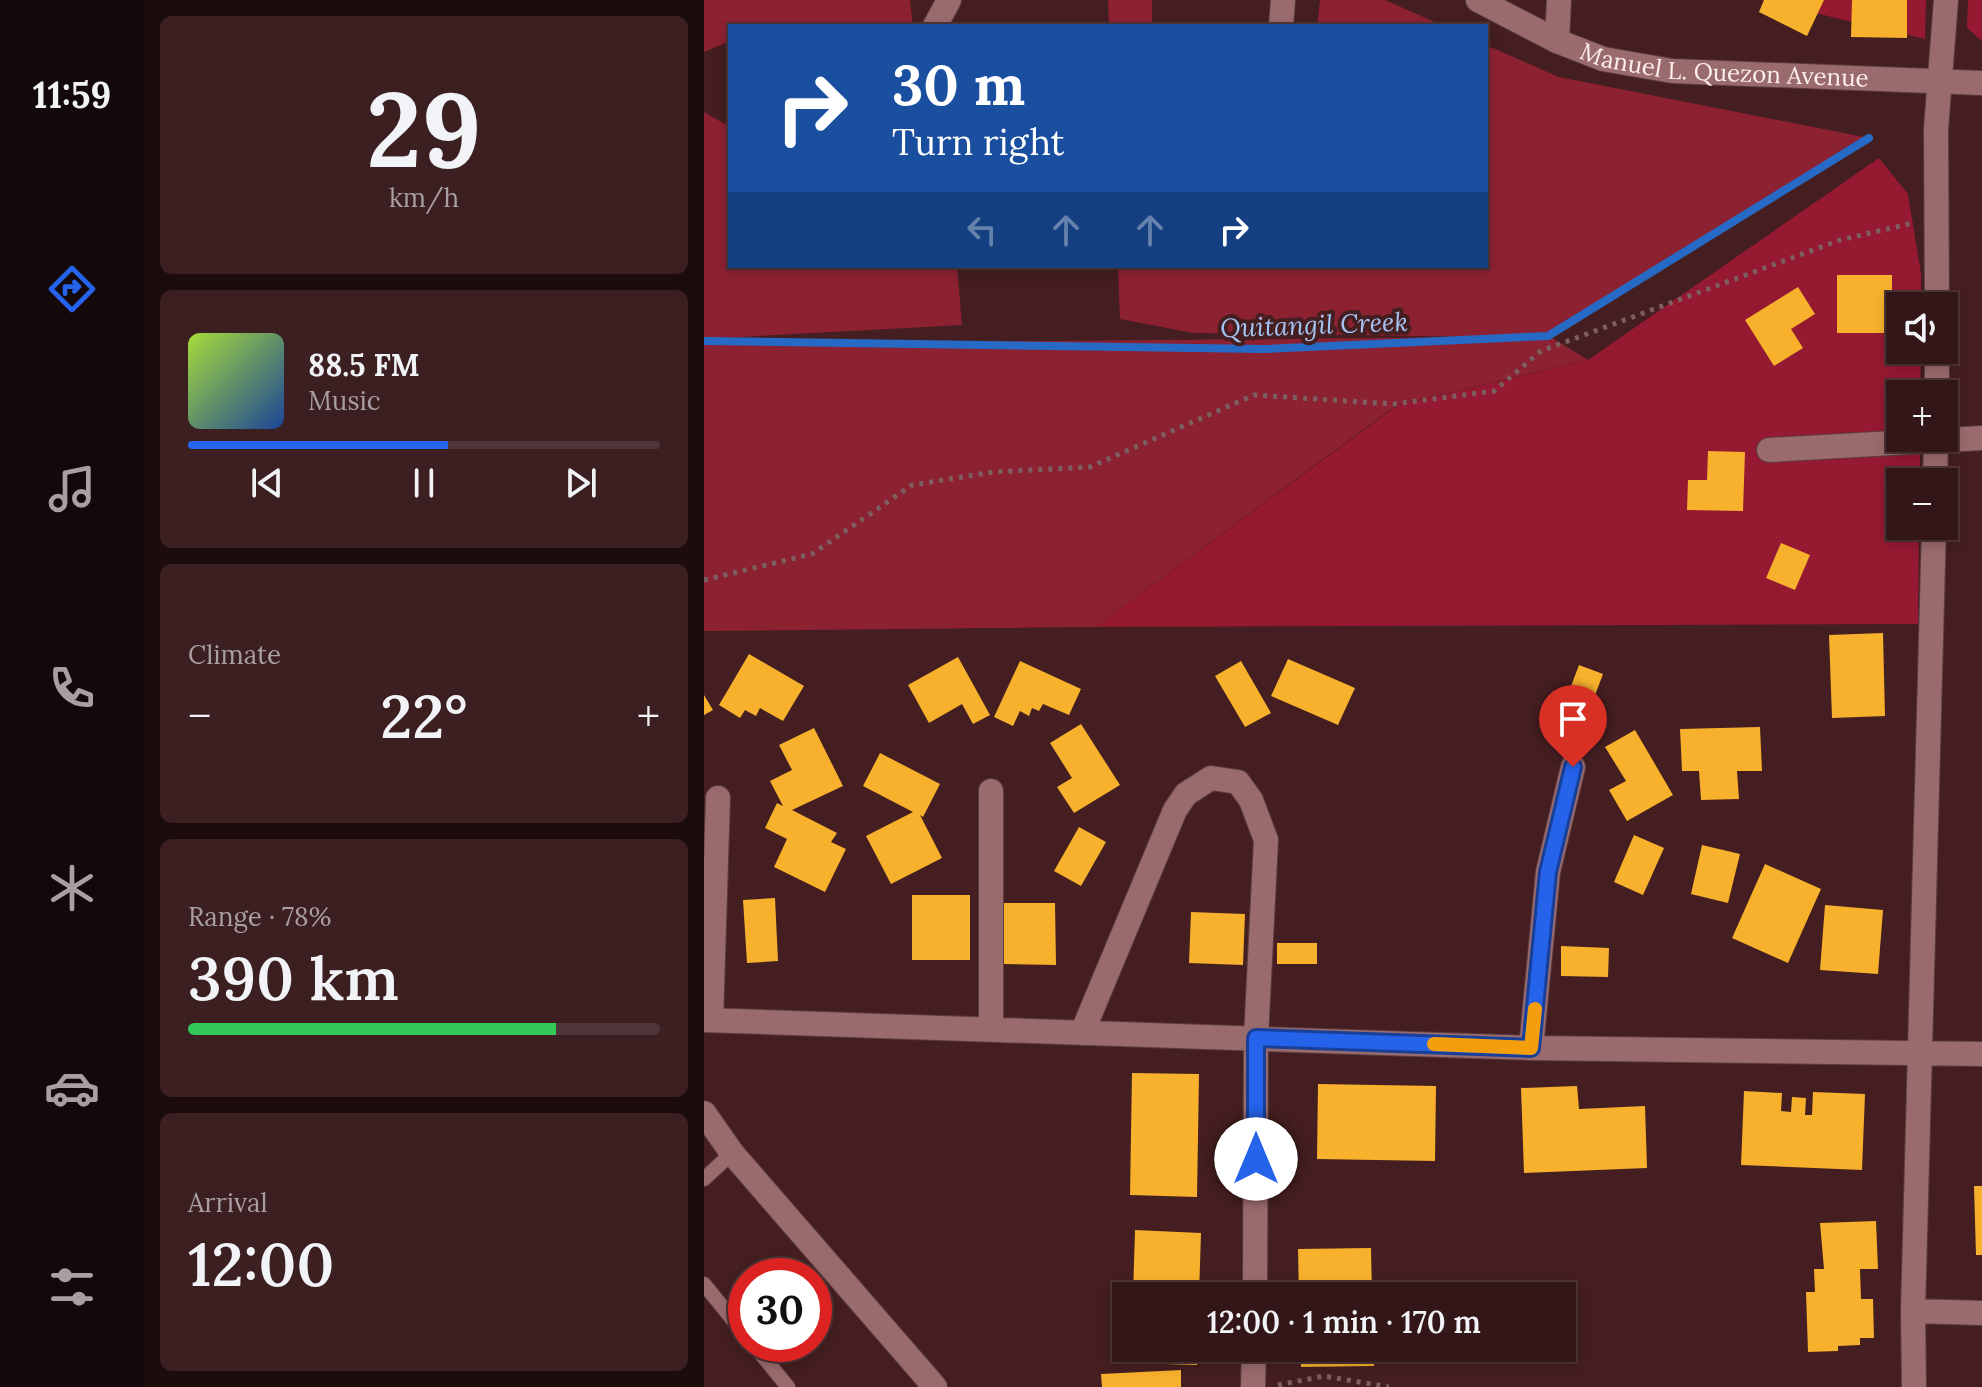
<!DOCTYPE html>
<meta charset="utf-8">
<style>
:root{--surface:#331618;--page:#3b1f21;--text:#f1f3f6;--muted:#a99fa2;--line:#4e3537;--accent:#2563eb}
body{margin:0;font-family:Lora,serif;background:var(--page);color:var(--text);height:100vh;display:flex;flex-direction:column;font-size:30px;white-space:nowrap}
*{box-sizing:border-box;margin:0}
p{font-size:26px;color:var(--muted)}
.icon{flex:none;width:44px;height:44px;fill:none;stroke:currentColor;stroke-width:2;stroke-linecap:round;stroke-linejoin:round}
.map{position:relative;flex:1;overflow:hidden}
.drawer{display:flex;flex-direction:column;gap:16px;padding:16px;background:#1c0c0d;width:560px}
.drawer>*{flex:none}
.top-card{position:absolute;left:24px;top:24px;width:760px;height:244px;border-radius:0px;box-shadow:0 4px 12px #0003,0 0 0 2px var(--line);background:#1a4fa0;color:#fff;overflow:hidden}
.fabs{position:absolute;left:1182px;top:292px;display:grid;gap:16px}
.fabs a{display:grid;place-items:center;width:72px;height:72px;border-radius:0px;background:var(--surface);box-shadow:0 4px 12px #0003,0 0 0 2px var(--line);font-size:40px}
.speed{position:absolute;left:24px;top:1258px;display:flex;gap:16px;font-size:40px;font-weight:700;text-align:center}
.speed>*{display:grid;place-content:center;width:104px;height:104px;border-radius:50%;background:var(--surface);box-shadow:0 4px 12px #0003,0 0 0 2px var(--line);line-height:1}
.speed .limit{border:12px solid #d22;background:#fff;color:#111}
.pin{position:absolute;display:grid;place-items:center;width:68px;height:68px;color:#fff;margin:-82px -34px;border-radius:50% 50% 50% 0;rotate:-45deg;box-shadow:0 0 8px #0007}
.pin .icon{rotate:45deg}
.me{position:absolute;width:88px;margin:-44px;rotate:0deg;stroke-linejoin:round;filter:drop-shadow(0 0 6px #0008)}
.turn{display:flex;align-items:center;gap:28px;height:168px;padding:0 32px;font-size:36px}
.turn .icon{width:104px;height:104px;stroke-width:2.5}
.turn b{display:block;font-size:56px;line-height:68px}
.lanes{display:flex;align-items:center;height:76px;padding:0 32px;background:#0003;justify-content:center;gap:40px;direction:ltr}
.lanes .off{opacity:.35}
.big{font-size:60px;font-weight:600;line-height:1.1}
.drawer .widget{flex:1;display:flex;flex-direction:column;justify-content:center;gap:12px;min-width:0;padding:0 28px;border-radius:12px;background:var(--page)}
.drawer .dial{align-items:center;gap:0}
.dial b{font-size:104px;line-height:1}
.song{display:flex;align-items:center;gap:24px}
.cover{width:96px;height:96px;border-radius:12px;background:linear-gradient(135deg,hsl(80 70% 55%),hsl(220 70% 35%))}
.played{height:8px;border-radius:4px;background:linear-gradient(90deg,var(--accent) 55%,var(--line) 55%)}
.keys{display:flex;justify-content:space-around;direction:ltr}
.heat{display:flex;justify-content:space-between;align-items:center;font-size:44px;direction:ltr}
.charge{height:12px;border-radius:6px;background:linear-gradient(90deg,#34c759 78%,var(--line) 0)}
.trip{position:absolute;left:408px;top:1282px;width:464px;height:80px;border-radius:0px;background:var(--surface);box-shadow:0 4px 12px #0003,0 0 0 2px var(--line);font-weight:600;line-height:80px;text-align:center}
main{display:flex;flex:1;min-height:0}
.tabs{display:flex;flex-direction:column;width:144px;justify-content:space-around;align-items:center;background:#14090a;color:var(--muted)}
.tabs .icon{width:56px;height:56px}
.tabs .active{color:var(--accent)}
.tabs b{font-size:36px;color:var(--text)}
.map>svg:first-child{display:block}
.green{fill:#8c2132}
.forest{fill:#951931}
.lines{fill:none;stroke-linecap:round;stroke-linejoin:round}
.stream{stroke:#266ac5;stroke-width:8}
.building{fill:#f7b12c}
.lane-casing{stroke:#5c3d41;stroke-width:16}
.street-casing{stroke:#5c3d41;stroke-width:26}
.secondary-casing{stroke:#5c3d41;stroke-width:26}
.path{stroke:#7e5f61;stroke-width:5;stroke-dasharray:4 6;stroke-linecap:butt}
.lane{stroke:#9a6b6d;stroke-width:14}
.street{stroke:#9a6b6d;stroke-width:24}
.secondary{stroke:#9a6b6d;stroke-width:24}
.route-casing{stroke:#184099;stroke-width:20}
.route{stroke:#2563eb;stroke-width:14}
.slow{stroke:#f59e0b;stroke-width:14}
.labels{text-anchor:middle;stroke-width:8;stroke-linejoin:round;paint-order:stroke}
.street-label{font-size:24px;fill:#feeeee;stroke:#441e20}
.water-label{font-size:26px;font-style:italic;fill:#a3c3f2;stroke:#441e20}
</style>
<main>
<nav class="tabs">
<b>11:59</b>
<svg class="icon active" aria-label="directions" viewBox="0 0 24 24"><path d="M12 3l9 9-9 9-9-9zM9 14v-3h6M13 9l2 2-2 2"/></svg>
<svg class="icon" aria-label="music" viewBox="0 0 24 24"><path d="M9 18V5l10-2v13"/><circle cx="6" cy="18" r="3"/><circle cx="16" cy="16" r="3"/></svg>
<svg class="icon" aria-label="phone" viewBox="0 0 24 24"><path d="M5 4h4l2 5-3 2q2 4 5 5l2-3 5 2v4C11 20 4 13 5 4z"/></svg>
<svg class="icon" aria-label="climate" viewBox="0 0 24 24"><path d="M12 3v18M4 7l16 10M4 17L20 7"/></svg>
<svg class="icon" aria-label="car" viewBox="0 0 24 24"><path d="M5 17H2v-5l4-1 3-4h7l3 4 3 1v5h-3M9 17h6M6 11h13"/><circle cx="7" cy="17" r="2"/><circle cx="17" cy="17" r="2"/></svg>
<svg class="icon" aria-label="filters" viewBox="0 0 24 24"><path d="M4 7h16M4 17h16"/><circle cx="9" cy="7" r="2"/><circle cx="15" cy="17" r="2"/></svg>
</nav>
<section class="drawer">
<div class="widget dial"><b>29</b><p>km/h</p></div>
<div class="widget">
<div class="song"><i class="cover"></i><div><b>88.5 FM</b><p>Music</p></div></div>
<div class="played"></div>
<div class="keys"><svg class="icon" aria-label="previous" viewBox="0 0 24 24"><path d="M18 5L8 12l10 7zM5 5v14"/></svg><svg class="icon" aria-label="pause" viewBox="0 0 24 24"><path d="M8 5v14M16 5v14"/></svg><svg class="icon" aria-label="next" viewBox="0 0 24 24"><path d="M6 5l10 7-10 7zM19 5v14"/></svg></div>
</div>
<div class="widget"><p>Climate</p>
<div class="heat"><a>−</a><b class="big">22°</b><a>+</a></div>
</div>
<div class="widget"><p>Range · 78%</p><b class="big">390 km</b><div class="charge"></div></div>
<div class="widget"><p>Arrival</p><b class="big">12:00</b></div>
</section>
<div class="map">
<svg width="1278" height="1387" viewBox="0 0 1278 1387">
<rect width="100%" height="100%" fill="#441e20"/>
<path class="green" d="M 0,0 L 206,0 L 209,26 L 26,26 L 26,41 L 0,52 Z
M 404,0 L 448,0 L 448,26 L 405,26 Z
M 616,0 L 681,0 L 740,26 L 613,26 Z
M 782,45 L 855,77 L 1165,138 L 845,336 L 884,360 L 693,405 L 391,627 L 0,631 L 0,344 L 785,337 L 489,333 L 416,319 L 414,266 L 782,266 Z
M 0,112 L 26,127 L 26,266 L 253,266 L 258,325 L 0,339 Z"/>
<path class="forest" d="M 1056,0 L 1222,0 L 1221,39 Z
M 1264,0 L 1278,0 L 1278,41 L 1263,28 Z
M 1175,158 L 1204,194 L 1217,274 L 1217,306 L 1196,306 L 1196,350 L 1217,350 L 1216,394 L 1196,394 L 1196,438 L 1216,438 L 1216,482 L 1196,482 L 1196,526 L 1215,526 L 1214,624 L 391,627 L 694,405 L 884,360 Z"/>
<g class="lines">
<path class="stream" d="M 0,341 L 560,349 L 844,336 L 1165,138"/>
</g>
<path class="building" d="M 1060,0 L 1120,0 L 1103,36 L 1055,12 Z
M 1148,0 L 1203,0 L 1203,38 L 1147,37 Z
M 1133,275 L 1188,275 L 1188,333 L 1133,333 Z
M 1094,287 L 1111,314 L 1087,329 L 1099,348 L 1070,366 L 1041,320 Z
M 1004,451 L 1041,452 L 1039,511 L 983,510 L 984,480 L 1003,480 Z
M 1077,543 L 1106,555 L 1091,590 L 1062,578 Z
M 1179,633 L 1181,716 L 1128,718 L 1125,635 Z
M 45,654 L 100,686 L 79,721 L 56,708 L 52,716 L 41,710 L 36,718 L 15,705 Z
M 254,657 L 286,715 L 269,724 L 258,704 L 225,723 L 204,685 Z
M 584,659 L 651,688 L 634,725 L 567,696 Z
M 316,661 L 377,689 L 365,715 L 339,704 L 335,711 L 328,708 L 325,716 L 316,711 L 309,726 L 290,717 Z
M 537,661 L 567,713 L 541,727 L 511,676 Z
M 875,665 L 899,674 L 884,714 L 860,705 Z
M 0,695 L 9,710 L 0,715 Z
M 377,724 L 416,785 L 370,813 L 353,787 L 368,778 L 346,743 Z
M 1056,727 L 1058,771 L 1033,771 L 1035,799 L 997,800 L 995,771 L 978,771 L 976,729 Z
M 110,728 L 139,786 L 88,810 L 133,833 L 127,842 L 142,849 L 121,892 L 70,867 L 83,839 L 61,828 L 73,803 L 79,806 L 66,781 L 88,770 L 75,745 Z
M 931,730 L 969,795 L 923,821 L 905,790 L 922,781 L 901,747 Z
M 176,753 L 236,784 L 219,817 L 216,815 L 238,858 L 187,884 L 162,836 L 209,812 L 159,786 Z
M 375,827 L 402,842 L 377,886 L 350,871 Z
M 930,835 L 960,848 L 939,895 L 910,882 Z
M 998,845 L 1036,854 L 1024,903 L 987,894 Z
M 1061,864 L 1117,889 L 1084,963 L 1028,938 Z
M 208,895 L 266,895 L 266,960 L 208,960 Z
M 71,898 L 74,961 L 43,963 L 39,900 Z
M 299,903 L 351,903 L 352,965 L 300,964 Z
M 1121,905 L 1179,910 L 1174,974 L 1116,970 Z
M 487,912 L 541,914 L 539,965 L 485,963 Z
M 573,943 L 613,943 L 613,964 L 573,964 Z
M 857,946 L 905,948 L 904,977 L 857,976 Z
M 428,1073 L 495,1074 L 493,1197 L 426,1195 Z
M 614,1084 L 732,1086 L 731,1161 L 613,1159 Z
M 873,1086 L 875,1109 L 941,1106 L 943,1168 L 820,1173 L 817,1088 Z
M 1040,1091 L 1078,1093 L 1077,1111 L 1087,1112 L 1088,1097 L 1102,1098 L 1101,1115 L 1108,1115 L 1109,1092 L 1161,1094 L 1158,1170 L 1037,1165 Z
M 1270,1186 L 1278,1186 L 1278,1255 L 1272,1255 Z
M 1172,1221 L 1174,1269 L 1156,1269 L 1157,1299 L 1169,1299 L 1170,1338 L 1156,1338 L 1156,1345 L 1134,1346 L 1134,1351 L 1104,1352 L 1102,1292 L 1111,1292 L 1110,1269 L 1120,1269 L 1116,1223 Z
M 431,1230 L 497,1233 L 495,1296 L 429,1296 Z
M 667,1248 L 668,1296 L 595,1296 L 594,1249 Z
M 427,1348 L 494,1348 L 493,1365 L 426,1363 Z
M 596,1348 L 670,1348 L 670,1366 L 597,1367 Z
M 477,1370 L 477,1387 L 398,1387 L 397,1374 Z"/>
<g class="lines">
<g class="lane-casing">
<path id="lane" d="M 0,1179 L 28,1153
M 0,1284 L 42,1336
M 49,1344 L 84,1387"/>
</g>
<g class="street-casing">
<path id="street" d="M 231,26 L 245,0
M 577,26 L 579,0
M 853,41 L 855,0
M 1233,306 L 1232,129 L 1242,0
M 1233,394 L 1233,350
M 1065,450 L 1278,438
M 1231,482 L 1232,438
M 0,1020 L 827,1048 L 1278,1054
M 7,1020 L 14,798
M 287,1029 L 287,791
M 378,1033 L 471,810 L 482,794 L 507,778 L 534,782 L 547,800 L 562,840 L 552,1038 L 551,1296
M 827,1048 L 844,872 L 869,767
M 0,1113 L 28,1153 L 231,1387
M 1209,1311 L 1278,1313
M 549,1387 L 550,1348
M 1210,1387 L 1209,1311 L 1230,526"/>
</g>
<g class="secondary-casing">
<g id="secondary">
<path id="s1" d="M 774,0 L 853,41 L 899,59 L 968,71 L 1278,83"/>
</g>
</g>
<path class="path" d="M 0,580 L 108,554 L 208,485 L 289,472 L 386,467 L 550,395 L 690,404 L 790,391 L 837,351 L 1136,240 L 1209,223
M 574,1385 L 620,1376 L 685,1387"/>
<use href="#lane" class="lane"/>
<use href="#street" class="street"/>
<use href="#secondary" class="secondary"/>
</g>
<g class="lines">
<g class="route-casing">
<path id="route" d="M 552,1159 L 552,1038 L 827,1048 L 844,872 L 869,767"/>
</g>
<use href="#route" class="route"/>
<path class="slow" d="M 730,1044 L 827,1048 L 831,1009"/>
</g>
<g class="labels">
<g class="street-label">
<text dy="8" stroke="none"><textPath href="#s1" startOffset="260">Manuel L. Quezon Avenue</textPath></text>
</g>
<g class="water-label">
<text transform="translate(610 325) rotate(-2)" y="9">Quitangil Creek</text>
</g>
</g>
</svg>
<div class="fabs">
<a><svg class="icon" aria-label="sound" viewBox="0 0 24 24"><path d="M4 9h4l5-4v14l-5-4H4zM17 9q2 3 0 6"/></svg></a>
<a>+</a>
<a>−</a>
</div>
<div class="speed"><div class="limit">30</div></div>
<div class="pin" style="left:869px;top:767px;background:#d93025"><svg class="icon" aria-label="arrive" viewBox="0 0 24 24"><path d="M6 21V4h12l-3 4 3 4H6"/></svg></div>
<svg class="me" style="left:552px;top:1159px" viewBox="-20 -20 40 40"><circle r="19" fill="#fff"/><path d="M0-13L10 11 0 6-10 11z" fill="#2563eb"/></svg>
<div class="trip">12:00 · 1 min · 170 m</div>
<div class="top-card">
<div class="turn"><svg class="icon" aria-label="right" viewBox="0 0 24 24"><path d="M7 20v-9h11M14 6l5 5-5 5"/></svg><div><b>30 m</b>Turn right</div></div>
<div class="lanes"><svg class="icon off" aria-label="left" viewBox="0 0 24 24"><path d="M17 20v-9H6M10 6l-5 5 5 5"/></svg><svg class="icon off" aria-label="ahead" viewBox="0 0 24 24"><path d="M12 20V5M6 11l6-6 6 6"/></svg><svg class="icon off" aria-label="ahead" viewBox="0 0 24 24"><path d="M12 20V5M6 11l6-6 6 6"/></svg><svg class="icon" aria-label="right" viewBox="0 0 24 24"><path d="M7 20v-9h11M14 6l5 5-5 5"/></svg></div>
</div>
</div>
</main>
